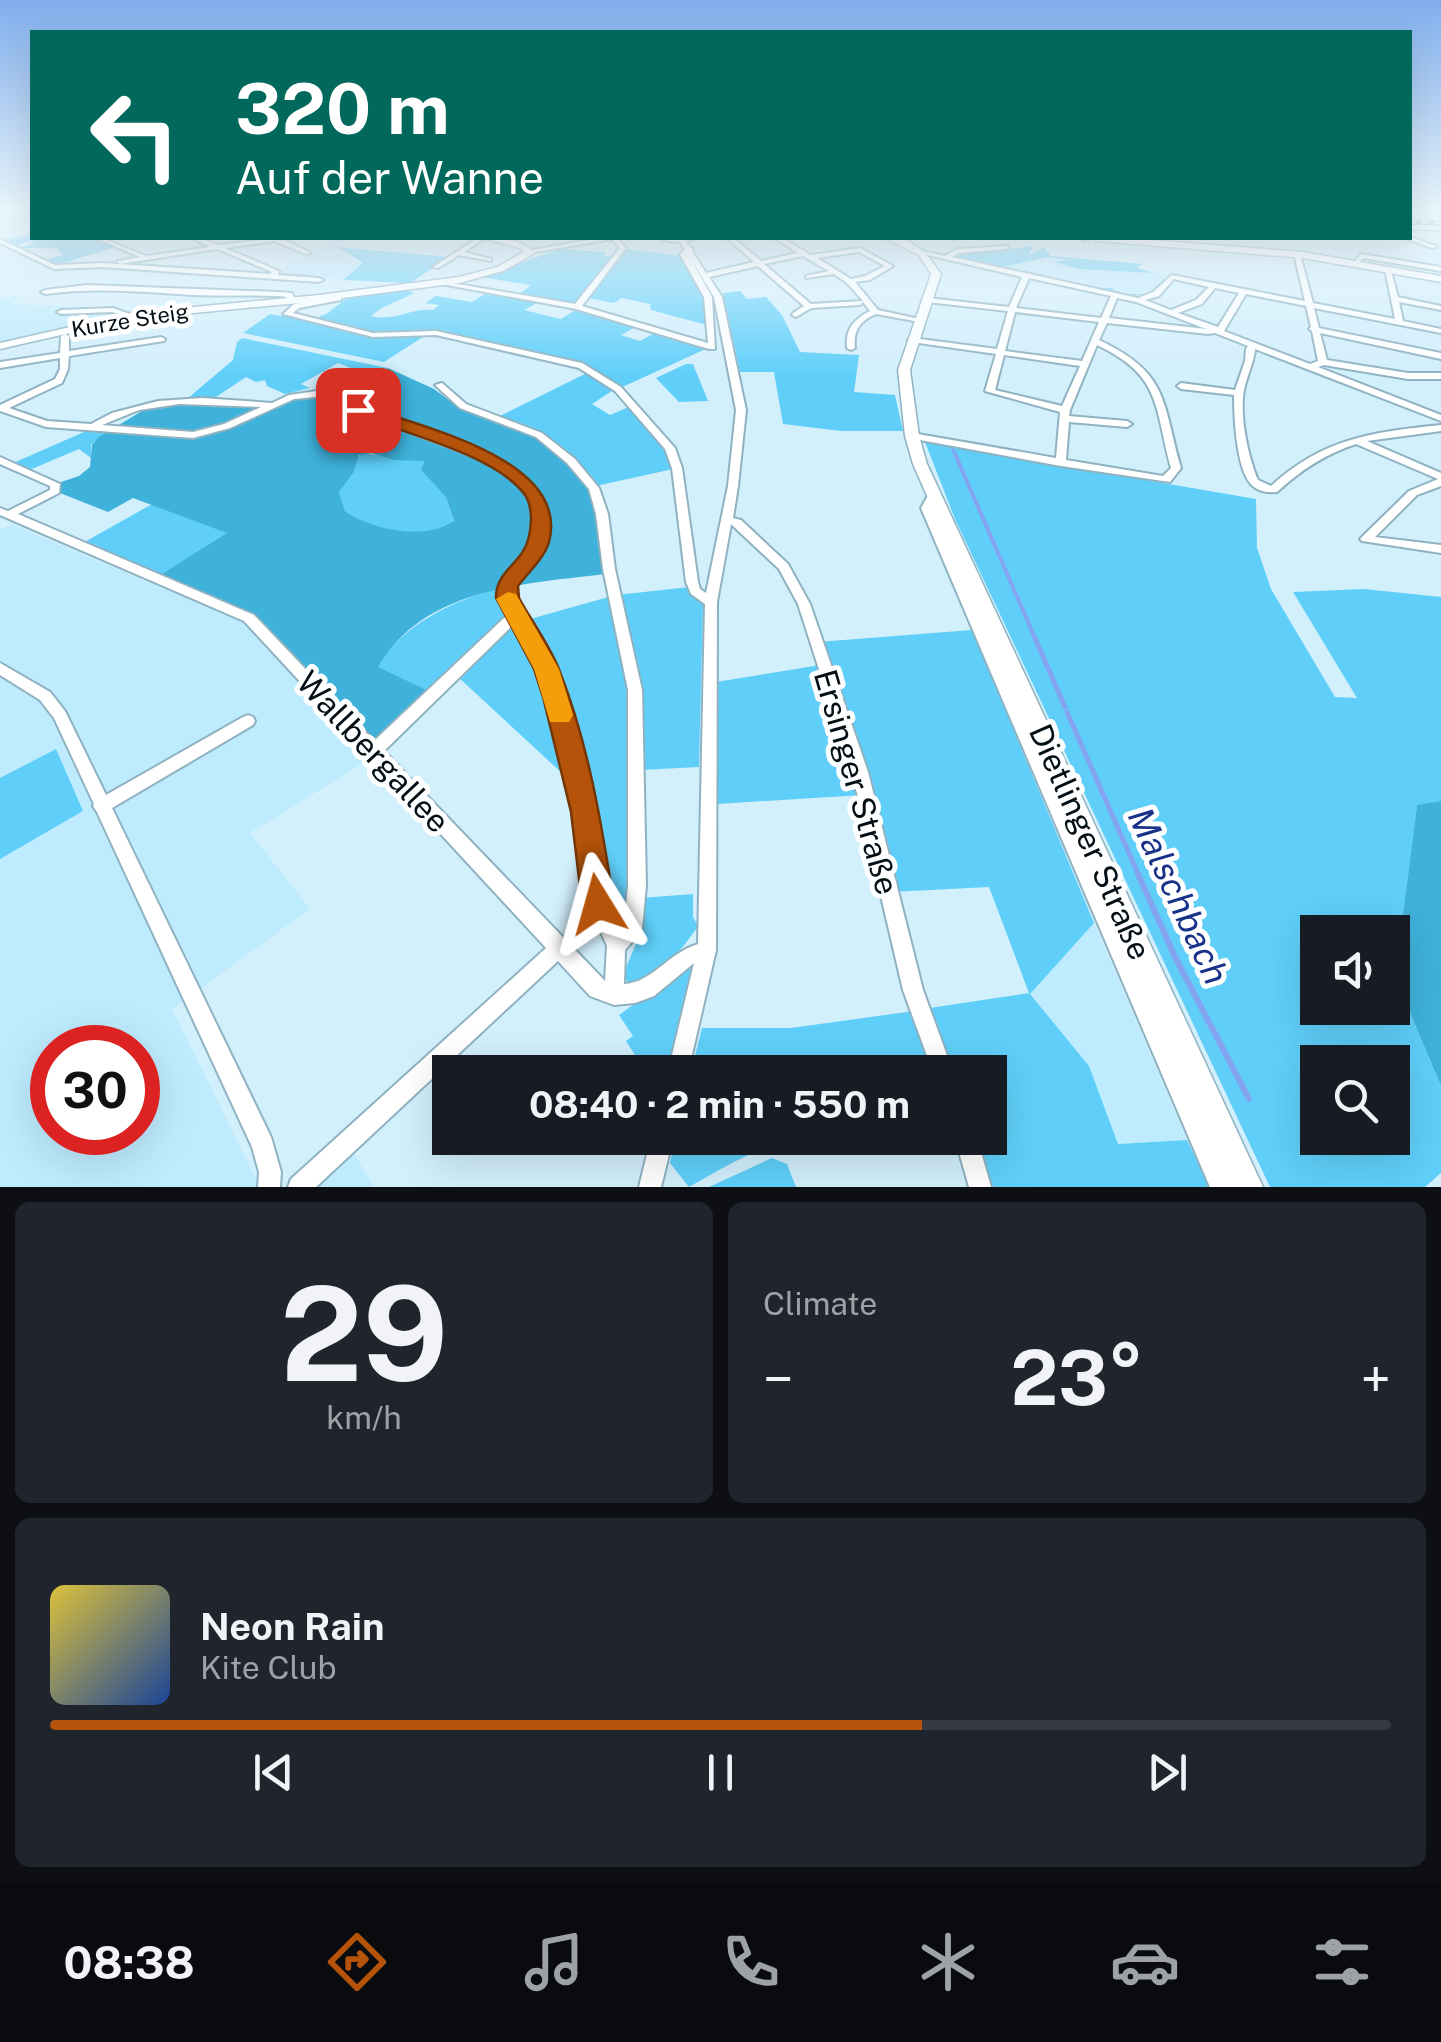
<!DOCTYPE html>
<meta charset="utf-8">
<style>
:root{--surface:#171b24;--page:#20242c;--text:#f1f3f6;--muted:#9ea1a6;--line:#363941;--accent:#b45309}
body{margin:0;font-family:"Public Sans",sans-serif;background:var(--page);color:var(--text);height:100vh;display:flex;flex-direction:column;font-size:38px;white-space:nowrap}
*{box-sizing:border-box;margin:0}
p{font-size:32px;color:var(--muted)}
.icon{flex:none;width:55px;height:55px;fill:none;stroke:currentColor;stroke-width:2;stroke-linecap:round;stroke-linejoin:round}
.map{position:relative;height:1187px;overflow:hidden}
.sheet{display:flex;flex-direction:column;gap:15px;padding:15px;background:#0d0f14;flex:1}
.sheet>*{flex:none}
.hud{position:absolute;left:30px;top:30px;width:1382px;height:210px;border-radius:0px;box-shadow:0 10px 40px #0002;background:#00695c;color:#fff;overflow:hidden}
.tools{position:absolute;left:1300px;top:915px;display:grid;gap:20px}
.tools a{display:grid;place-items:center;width:110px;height:110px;border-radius:0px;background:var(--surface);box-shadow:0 10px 40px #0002;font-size:50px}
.speed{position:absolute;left:30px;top:1025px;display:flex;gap:20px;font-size:50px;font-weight:700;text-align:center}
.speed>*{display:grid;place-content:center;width:130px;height:130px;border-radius:50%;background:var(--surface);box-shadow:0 10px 40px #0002;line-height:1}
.speed .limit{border:15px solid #d22;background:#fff;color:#111}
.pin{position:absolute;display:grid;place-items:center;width:85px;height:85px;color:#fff;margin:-42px;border-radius:20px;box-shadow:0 5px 15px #0006}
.me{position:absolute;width:110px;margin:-55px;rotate:352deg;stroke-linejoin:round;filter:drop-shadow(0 0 8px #0008)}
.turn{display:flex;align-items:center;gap:35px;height:210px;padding:0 40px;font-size:45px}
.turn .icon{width:130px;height:130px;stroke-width:2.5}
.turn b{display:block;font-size:70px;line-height:85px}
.big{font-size:75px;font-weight:700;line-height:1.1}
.sheet .widget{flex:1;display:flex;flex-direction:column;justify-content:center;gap:15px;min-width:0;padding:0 35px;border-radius:15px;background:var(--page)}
.sheet .dial{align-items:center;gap:0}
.dial b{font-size:130px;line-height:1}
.song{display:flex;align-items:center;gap:30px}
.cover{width:120px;height:120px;border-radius:15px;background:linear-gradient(135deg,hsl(50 70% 55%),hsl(220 70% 35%))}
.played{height:10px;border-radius:5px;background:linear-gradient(90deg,var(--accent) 65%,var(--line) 65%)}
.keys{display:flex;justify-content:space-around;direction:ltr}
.heat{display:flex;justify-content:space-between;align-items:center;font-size:55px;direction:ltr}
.sheet .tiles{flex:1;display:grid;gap:15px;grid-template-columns:1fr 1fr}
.widget:last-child{grid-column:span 2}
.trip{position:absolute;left:432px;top:1055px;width:575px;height:100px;border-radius:0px;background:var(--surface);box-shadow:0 10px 40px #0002;font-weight:700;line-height:100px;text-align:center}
.dock{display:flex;height:160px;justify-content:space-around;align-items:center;background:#090b0e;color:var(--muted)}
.dock .icon{width:70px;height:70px}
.dock .current{color:var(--accent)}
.dock b{font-size:45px;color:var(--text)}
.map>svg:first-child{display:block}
.built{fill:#beebfe;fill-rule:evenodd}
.green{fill:#5fcff9;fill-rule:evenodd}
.forest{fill:#3eb2db;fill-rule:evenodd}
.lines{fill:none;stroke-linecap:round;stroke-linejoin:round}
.stream-far3{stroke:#84a4f1;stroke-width:2.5}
.stream-far2{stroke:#84a4f1;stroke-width:4}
.stream-far1{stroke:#84a4f1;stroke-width:5}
.stream{stroke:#84a4f1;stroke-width:6}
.street-casing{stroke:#8fb2c1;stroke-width:4}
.secondary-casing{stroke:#8fb2c1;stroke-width:3}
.primary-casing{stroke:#8fb2c1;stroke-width:4}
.street{fill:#fff;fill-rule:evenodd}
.secondary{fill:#fff;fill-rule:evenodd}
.primary{fill:#fff;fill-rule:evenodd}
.rail-casing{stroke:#46575f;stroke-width:5}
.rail{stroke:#fff;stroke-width:2.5;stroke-dasharray:6;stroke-linecap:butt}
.route{fill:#b45309;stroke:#753606;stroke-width:2.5}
.slow{fill:#f59e0b}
.labels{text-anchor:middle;stroke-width:10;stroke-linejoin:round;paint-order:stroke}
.far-street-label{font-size:22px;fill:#040f15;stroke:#fff}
.near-street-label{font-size:32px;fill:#040f15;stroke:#fff}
.near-water-label{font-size:35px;font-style:italic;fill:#193289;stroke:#fff}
</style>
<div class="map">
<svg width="1441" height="1187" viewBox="0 0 1441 1187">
<rect width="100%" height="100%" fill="#d2effc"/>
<path class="built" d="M 324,248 L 340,249 L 351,259 L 363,263 L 344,279 L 278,277 L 281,273 L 279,270 Z
M 1051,256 L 1142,264 L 1137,268 L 1167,276 L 1152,294 L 1118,294 L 1112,288 L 1094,288 L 1003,267 Z
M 19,296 L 12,304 L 114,309 L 118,316 L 0,344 L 0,298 Z
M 12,525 L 244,622 L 371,758 L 250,833 L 310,909 L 172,1009 L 260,1187 L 0,1187 L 0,530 ZM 52,1048 L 138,1048 L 138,1132 L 52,1132 Z
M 1094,923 L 1187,1140 L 1118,1144 L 1089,1066 L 1029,994 Z
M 351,1149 L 374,1187 L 312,1187 Z"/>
<path class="green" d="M 31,234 L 45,240 L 88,238 L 114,247 L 58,265 L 44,260 L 63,255 L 56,248 L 20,248 L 33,244 L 32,240 L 17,245 L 6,240 Z
M 325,246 L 450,257 L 410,283 L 343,280 L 363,263 L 341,249 Z
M 1034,246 L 1028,256 L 1044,247 L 1051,256 L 1142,264 L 1137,268 L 1154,273 L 1078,269 L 1054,262 L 1068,260 L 1048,257 L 1004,267 L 1094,288 L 1112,288 L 1118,294 L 1153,294 L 1116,296 L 953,256 Z
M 560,249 L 606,252 L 604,256 L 615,256 L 583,300 L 572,305 L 521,293 L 531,285 L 480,277 Z
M 626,249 L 683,256 L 703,289 L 707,325 L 651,310 L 650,304 L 622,298 L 614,303 L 588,298 Z
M 416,287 L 408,291 L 414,293 C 398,302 384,304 371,316 C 395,322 409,308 433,310 L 439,305 L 425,303 L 436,296 L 472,302 L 488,292 L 541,301 L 524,310 L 561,319 L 577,309 L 639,325 L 621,335 L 640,341 L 660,330 L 708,348 L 620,388 L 588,366 L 548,355 L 436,332 L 371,334 L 319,323 L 317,324 L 372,336 L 426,335 L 384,362 L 243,333 L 270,314 L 317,322 L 312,320 L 328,313 L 349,296 Z
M 740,291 L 747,299 L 766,297 L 782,315 L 800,352 L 859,355 L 854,392 L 895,395 L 903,431 L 841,431 L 783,424 L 774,372 L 740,372 L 723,293 Z
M 242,338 L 388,368 L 372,376 L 338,363 L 301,384 L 310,388 L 285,394 L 267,386 L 265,380 L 256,382 L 246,377 L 213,399 L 187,399 L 233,360 L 237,342 Z
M 686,364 L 693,364 L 708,401 L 679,402 L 656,378 Z
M 589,372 L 615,389 L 592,404 L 610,415 L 631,406 L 667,448 L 673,469 L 596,486 L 498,417 Z
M 83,428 L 109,430 L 91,445 L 91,458 L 79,449 L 27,471 L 11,464 L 84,432 L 80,430 Z
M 925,442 L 1256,499 L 1257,548 L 1271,589 L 1335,697 L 1357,698 L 1293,592 L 1364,589 L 1441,597 L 1441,801 L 1417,806 L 1395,977 L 1441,1086 L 1441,1173 L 1425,1187 L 1270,1187 L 955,519 ZM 1318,932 L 1392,932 L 1392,1008 L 1318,1008 ZM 1318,1062 L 1392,1062 L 1392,1138 L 1318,1138 Z
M 361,453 L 424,461 L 421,470 L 446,496 L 454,522 C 425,541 373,531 345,511 L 339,492 Z
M 154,503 L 228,533 L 157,577 L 81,544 Z
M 500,587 L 510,615 L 431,692 L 377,667 C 404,623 452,602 500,587 Z
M 689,587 L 703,603 L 699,767 L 640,770 L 617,595 Z
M 612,596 L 630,694 L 632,898 L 627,922 L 619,928 L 608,920 L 575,767 L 523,621 Z
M 511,624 L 518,625 L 543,668 L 568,771 L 564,775 L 458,677 Z
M 972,630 L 1094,923 L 1030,994 L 1089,1066 L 1118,1144 L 1187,1140 L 1210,1187 L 986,1187 L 972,1138 L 990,1138 L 990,1072 L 947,1072 L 923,1009 L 1029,993 L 989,887 L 891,892 L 818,642 Z
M 820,665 L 862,795 L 717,804 L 716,682 Z
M 56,749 L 83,811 L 0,859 L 0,778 Z
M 693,894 L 693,917 L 698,926 C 680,953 661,974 631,988 L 623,974 L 640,935 L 641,898 Z
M 685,968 L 691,969 L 694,979 L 671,1072 L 646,1072 L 626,1041 L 633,1036 L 619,1015 Z
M 914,1011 L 936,1072 L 691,1072 L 702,1028 L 791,1028 Z
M 676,1138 L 804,1138 C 761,1144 726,1166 689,1187 L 670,1163 Z
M 772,1158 L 787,1164 L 796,1187 L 709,1187 Z"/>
<path class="forest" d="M 388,368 L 434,389 L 458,407 L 537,437 L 570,461 L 590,488 L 598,513 L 605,574 C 523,584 424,588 378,667 L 431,692 L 377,744 L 253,615 L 157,577 L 227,533 L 133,498 L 108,512 L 55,491 L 55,484 L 79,476 L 90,467 L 92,445 L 99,437 L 147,408 L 197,404 L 272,408 L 293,399 L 326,398 ZM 372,453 L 393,460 L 424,461 L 421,470 L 446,497 L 454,521 C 425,541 372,530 345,511 L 339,492 L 353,473 L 359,455 Z
M 1441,801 L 1441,1086 L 1395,977 L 1417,805 Z"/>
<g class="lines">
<path class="stream-far3" d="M 952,448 L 956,456"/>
<path class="stream-far2" d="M 955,454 L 1035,638"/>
<path class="stream-far1" d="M 1034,636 L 1065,707
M 1067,712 L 1139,876"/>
<path class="stream" d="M 1138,874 L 1175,957 L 1249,1099"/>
<g class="street-casing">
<path id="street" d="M 27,216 L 32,217 L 32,221 L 25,219 Z
M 1410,237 L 1436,246 L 1437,247 L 1432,248 L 1405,238 Z
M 95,238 L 102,238 L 146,256 L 210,247 L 192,238 L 199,238 L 218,245 L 283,238 L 282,239 L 311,253 L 306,254 L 274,241 L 225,248 L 279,271 L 278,275 L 319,278 L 323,280 L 319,282 L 103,267 L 54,269 L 0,243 L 0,239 L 55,265 L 103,263 L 270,274 L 272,272 L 217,249 L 120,264 L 117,262 L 118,261 L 140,257 Z
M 478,238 L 485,238 L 464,252 L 491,259 L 491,261 L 459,255 L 438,268 L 433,267 Z
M 601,238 L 617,238 L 626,248 L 582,306 L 708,343 L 704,297 L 680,254 L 685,250 L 678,238 L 684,238 L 690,247 L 693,248 L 692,251 L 706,273 L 754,262 L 727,238 L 733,238 L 761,261 L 798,253 L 775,238 L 782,238 L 811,255 L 860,248 L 893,266 L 870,280 L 855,282 L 878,310 L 924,320 L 920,322 L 876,314 C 860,321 853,330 855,348 L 851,350 L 847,348 C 845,329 854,319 870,311 L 863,302 L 860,305 L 811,308 L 796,317 L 792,315 L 793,313 L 804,306 L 758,266 L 709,277 L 722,297 L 746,410 L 738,486 L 733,518 L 741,520 L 788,564 L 810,604 L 868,772 L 923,990 L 953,1072 L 933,1072 L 903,990 L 852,772 L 798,604 L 779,569 L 731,524 L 717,602 L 716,950 L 688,1072 L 668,1072 L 694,963 L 654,996 L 635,1003 L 614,1005 L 590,996 L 558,961 L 316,1187 L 288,1187 L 291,1179 L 546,948 L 244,621 L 0,515 L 0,508 L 8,511 L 50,490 L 50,486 L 0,464 L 0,457 L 60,484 L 59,493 L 18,514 L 254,615 L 374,741 L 504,618 L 510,616 L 501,598 L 500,586 L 533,543 L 537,519 L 527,491 L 504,472 L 477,458 L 316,397 L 294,399 L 230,428 L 193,438 L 46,427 L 0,411 L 0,405 L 55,379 L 60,369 L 60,358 L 0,368 L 0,362 L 60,353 L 61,336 L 65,334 L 69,336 L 69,351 L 161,337 L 165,339 L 164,341 L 69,356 L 68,369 L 62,383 L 9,408 L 47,421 L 91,424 L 112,413 L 158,401 L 202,398 L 272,403 L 289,395 L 317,391 L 485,454 L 512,468 L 536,488 L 549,519 L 545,543 L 512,586 L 513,598 L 554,669 L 594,813 L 607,905 L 618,930 L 624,924 L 628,886 L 628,690 L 603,569 L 596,514 L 589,489 L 567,463 L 536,437 L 460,408 L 435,385 L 442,383 L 466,404 L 542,433 L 575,459 L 599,488 L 608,514 L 615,569 L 642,690 L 646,886 L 642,928 L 639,934 L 625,950 L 624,984 C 652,983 668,953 698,944 L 705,604 L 691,594 L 686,582 L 672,468 L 665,449 L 615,391 L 579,368 L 436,335 L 373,337 L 283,314 L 294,304 L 338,296 L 341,296 L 341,300 L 299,308 L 293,313 L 373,333 L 436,331 L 582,363 L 621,387 L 675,448 L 682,468 L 698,582 L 700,589 L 706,593 L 728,486 L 736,410 L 714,297 L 688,254 L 712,297 L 715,349 L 709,349 L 576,309 L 436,283 L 440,281 L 575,304 L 620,248 L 612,239 L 530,253 L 527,251 ZM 859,252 L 885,266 L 865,276 L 851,279 L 817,258 ZM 803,256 L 829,271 L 806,276 L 806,278 L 834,274 L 847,283 L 863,301 L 811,304 L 764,264 ZM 180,404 L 261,407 L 224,424 L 193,432 L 102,425 L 139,410 ZM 514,624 L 540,669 L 578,813 L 589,905 L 607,946 L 605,981 L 384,751 Z
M 1082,238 L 1091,238 L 1084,241 Z
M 1008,246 L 1009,247 L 1006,249 L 959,253 L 952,257 L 1138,298 L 1153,292 L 1172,275 L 1305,301 L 1294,254 L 1297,252 L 1300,254 L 1313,303 L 1395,319 L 1385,269 L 1390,268 L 1398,297 L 1441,306 L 1441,310 L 1399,302 L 1403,321 L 1441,329 L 1441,333 L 1314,308 L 1319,328 L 1441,353 L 1441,359 L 1320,333 L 1327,360 L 1408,373 L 1441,373 L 1441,379 L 1408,379 L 1324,365 L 1318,367 L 1441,415 L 1441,421 L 1255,349 C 1254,362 1248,373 1245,386 C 1238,412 1248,456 1258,480 L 1271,486 C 1323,438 1373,432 1441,425 L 1441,431 L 1367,441 L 1441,473 L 1441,486 L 1417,495 L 1375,537 L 1441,545 L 1441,553 L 1362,541 L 1360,539 L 1362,537 L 1409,491 L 1438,479 L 1356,444 C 1325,454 1301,470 1277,492 C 1269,493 1261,492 1254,487 C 1236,474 1234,416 1234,395 L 1181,389 L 1177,386 L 1181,383 L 1235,390 L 1245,361 L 1246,349 L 1248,346 L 1215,333 L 1208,334 L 1107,323 L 1099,340 C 1169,373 1162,401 1181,468 L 1170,482 L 1061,466 L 909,438 L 909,434 L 912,433 L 1056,458 L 1060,412 L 985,391 L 996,354 L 912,342 L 908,340 L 912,338 L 997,349 L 1008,311 L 927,302 L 923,300 L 927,298 L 1009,307 L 1022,277 L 919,253 L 922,251 L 945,256 L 957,249 ZM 1029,278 L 1111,296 L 1101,318 L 1016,308 ZM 1174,279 L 1209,287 L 1196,300 L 1171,310 L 1145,300 L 1159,296 ZM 1215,288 L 1239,293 L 1218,327 L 1178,313 L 1202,304 ZM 1246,294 L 1306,306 L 1311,327 L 1309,329 L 1312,331 L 1318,361 L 1310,364 L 1224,331 ZM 1117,298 L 1136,302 L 1206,329 L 1109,318 ZM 1015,312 L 1099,322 L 1082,361 L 1005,351 ZM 1097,345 C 1162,376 1154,406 1171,468 L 1163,476 L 1066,460 L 1069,422 L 1127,427 L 1132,424 L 1127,421 L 1069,416 L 1070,410 ZM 1004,355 L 1080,366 L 1062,406 L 995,390 Z
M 1361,254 L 1441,267 L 1441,271 L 1363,258 L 1358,264 L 1354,264 L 1354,262 Z
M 87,285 L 278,292 L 292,293 L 296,301 L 289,303 L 286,297 L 278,296 C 250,295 221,296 193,295 C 143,292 95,287 45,294 L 41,292 L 45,290 Z
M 113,308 L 135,316 L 131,318 L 112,312 L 61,314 L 57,312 L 61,310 Z
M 933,493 L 938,496 L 933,508 L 1232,1187 L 1210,1187 L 921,508 L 929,494 Z
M 0,663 L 50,692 L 65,711 L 106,795 L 243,717 L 248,715 L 253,717 L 255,721 L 253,725 L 112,808 L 271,1137 L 281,1172 L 280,1187 L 258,1187 L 259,1172 L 252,1147 L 97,812 L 93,806 L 94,804 L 54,718 L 40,700 L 0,675 Z
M 651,1138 L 673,1138 L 661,1187 L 639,1187 Z
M 955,1138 L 977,1138 L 991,1187 L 969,1187 Z"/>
</g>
<g class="secondary-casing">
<path id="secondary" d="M 482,238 C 500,237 522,239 535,253 L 503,271 L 459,283 L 319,301 L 131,319 L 0,349 L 0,343 L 131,313 L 319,295 L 459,277 L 497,267 L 524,252 L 520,248 Z
M 885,238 C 912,236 927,253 941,274 L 910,370 L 919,436 L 927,464 L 1263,1187 L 1231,1187 L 913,464 L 905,436 L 898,370 L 931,274 L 919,255 Z
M 1093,238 L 1124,238 L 1303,252 L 1441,276 L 1441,282 L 1303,258 L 1097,241 Z"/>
</g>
<g class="primary-casing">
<path id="primary" d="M 1410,223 L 1441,224 L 1441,230 L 1410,229 Z
M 660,238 L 696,238 C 688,243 668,243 660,238 Z"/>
</g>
<use href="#street" class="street"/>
<use href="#secondary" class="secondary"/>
<use href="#primary" class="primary"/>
<g class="rail-casing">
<path id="rail" d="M 1410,222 L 1441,223"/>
</g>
<use href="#rail" class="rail"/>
</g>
<linearGradient id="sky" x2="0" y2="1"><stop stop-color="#80aeec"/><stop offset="0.56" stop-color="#ebf8fe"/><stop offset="1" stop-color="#ebf8fe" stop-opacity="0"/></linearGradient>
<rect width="1441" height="376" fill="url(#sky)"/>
<path class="route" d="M 352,406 L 364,406 C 420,427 571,459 549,542 C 545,557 527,574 518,586 L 519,598 C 532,622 551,647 560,672 C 589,746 602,826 614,904 L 609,915 L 598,920 L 587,915 L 582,904 L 571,812 L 543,697 L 534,669 L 496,598 C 495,572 522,563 528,540 C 532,527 533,507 525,495 C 497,455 398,431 352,413 Z"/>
<path class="slow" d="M 508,592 L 516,594 L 559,669 L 573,715 L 569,722 L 550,722 L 534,669 L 496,599 Z"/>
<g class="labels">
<g class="far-street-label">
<text transform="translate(130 320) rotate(-9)" y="8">Kurze Steig</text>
</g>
<g class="near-street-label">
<text transform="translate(373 752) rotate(47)" y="11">Wallbergallee</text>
<text transform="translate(856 782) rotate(74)" y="11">Ersinger Straße</text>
<text transform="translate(1090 842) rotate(66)" y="11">Dietlinger Straße</text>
</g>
<g class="near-water-label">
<text transform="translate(1178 896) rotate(65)" y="12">Malschbach</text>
</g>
</g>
</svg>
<div class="tools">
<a><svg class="icon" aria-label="sound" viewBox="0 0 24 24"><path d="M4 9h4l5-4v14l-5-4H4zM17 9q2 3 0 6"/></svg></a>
<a><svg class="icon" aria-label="search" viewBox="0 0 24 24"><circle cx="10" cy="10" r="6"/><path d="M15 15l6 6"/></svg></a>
</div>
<div class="speed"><div class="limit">30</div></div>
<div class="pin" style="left:358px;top:410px;background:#d93025"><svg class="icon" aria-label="arrive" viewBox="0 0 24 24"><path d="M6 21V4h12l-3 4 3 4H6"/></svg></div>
<svg class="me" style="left:598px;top:904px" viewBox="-20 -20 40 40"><path d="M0-17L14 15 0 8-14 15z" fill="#b45309" stroke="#fff" stroke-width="4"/></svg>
<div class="trip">08:40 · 2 min · 550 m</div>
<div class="hud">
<div class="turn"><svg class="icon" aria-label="left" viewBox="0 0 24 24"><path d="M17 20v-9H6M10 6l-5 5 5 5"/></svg><div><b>320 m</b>Auf der Wanne</div></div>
</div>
</div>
<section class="sheet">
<div class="tiles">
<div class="widget dial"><b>29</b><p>km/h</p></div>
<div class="widget"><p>Climate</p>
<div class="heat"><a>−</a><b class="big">23°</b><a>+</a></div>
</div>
<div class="widget">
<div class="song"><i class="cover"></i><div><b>Neon Rain</b><p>Kite Club</p></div></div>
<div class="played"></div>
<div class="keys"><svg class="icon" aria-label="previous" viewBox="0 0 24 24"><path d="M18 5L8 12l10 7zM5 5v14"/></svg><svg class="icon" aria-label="pause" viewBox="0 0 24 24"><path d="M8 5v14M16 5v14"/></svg><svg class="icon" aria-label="next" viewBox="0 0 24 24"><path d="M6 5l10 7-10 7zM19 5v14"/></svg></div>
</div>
</div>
</section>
<nav class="dock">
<b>08:38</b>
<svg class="icon current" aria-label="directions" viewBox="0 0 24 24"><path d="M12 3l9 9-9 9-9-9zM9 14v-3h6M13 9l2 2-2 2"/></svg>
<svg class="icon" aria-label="music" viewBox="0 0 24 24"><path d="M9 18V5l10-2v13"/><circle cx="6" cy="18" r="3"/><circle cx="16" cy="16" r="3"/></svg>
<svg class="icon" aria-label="phone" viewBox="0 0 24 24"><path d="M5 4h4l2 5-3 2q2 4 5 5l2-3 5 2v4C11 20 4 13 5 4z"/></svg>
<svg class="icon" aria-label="climate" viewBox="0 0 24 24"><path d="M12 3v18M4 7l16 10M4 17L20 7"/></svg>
<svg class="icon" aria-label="car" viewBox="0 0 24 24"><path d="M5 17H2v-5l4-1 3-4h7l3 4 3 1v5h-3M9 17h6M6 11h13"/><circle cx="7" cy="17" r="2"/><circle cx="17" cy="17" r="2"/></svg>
<svg class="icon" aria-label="filters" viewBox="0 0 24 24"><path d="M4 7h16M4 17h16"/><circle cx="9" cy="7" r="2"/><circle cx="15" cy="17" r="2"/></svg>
</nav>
